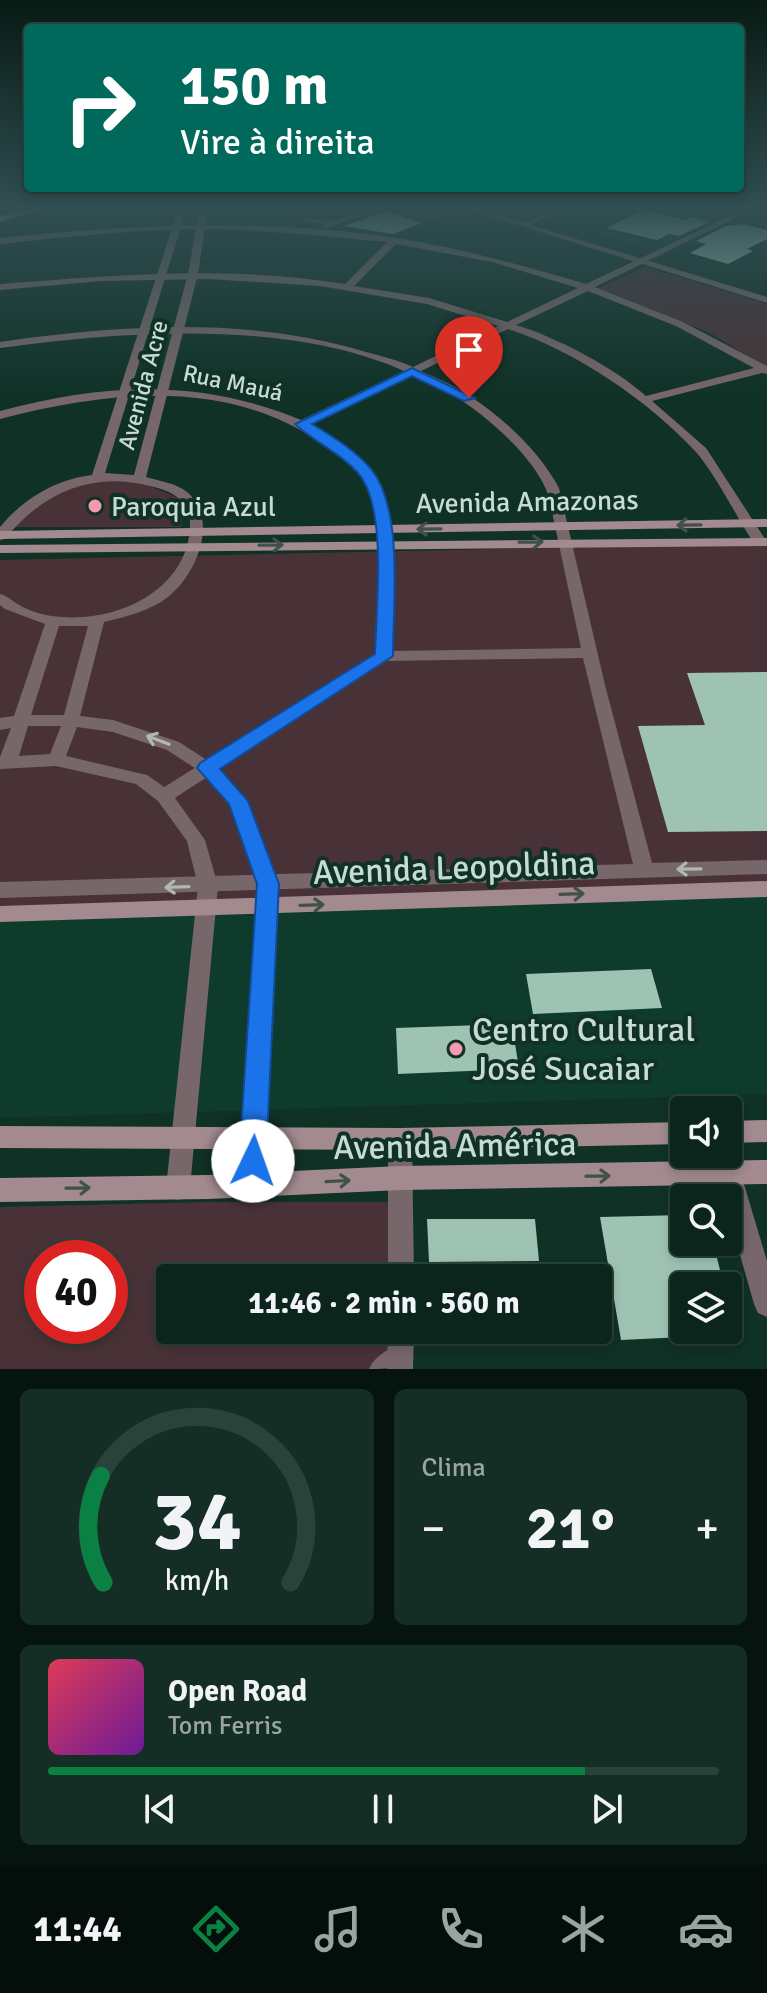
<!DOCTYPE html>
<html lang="pt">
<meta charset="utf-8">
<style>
:root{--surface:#0b251c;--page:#142d25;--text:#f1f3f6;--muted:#9aa5a3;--line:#2b423b;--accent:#0b8043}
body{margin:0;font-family:Signika,sans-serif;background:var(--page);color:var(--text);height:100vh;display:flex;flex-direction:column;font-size:30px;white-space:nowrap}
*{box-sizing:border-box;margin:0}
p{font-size:26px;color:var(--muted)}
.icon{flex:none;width:44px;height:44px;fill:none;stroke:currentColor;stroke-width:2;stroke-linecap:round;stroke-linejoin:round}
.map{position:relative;height:1369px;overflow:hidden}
.sheet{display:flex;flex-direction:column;gap:20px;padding:20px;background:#06140f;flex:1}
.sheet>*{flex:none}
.guide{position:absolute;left:24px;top:24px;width:720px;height:168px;border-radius:8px;box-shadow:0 4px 12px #0003,0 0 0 2px var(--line);background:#00695c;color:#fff;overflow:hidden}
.controls{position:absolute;left:670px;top:1096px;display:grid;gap:16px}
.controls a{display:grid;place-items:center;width:72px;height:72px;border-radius:8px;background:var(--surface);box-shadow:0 4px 12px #0003,0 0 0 2px var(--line);font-size:40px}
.speed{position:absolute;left:24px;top:1240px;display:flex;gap:16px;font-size:40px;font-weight:700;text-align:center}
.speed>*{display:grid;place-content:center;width:104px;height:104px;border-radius:50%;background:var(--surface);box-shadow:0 4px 12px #0003,0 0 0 2px var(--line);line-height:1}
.speed .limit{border:12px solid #d22;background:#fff;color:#111}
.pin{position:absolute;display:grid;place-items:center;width:68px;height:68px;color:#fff;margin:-82px -34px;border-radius:50% 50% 50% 0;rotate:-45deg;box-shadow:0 0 8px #0007}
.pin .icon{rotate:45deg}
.me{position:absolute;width:88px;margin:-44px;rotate:3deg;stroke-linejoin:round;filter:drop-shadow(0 0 6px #0008)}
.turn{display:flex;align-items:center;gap:28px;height:168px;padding:0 24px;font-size:36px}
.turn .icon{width:104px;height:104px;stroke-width:2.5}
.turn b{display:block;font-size:56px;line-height:68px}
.big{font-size:60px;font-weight:700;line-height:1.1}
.sheet .widget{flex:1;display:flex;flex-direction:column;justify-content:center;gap:12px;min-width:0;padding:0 28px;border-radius:12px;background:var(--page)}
.sheet .dial{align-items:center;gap:0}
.dial svg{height:208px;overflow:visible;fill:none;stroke:var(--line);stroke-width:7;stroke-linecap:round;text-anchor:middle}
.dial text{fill:var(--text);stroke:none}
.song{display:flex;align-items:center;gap:24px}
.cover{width:96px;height:96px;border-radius:12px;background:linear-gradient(135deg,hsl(350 70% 55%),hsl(280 70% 35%))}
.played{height:8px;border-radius:4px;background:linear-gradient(90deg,var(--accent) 80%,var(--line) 80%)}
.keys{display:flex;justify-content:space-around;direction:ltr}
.heat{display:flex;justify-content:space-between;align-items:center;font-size:44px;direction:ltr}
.sheet .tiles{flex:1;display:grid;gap:20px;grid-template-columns:1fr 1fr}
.widget:last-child{grid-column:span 2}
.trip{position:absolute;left:156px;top:1264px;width:456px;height:80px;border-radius:8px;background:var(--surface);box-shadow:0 4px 12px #0003,0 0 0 2px var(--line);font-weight:700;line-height:80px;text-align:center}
.tab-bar{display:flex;height:128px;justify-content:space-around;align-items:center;background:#040f0b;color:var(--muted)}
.tab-bar .icon{width:56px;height:56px}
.tab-bar .selected{color:var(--accent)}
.tab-bar b{font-size:36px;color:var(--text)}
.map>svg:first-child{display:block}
.built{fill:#0f3b2d}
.green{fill:#493237;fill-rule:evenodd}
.building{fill:#9ec3b3}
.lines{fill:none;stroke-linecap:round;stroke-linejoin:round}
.service{fill:#77676a;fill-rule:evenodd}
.minor{fill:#77676a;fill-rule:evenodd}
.tertiary{fill:#77676a;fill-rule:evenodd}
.secondary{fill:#a28a8f;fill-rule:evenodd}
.primary{fill:#c4a4ab;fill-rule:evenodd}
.oneway{stroke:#42504b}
.oneway2{stroke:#b0b8b4}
.route{fill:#1a73e8;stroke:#114b97;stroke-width:2}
.poi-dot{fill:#f29aae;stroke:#0f3126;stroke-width:3}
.labels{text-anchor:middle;stroke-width:8;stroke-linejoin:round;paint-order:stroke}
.far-street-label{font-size:24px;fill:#c8dbd3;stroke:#0f3126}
.street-label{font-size:28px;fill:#c8dbd3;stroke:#0f3126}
.poi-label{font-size:28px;fill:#c8dbd3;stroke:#0f3126;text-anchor:start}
.near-street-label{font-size:34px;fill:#c8dbd3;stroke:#0f3126}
.near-poi-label{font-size:34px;fill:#c8dbd3;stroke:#0f3126;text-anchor:start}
</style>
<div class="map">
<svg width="767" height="1369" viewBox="0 0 767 1369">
<rect width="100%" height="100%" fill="#0f3126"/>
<path class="built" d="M 578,207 L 669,207 L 717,221 L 655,251 L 547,219 Z
M 767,896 L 767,1094 L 0,1118 L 0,914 Z"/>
<path class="green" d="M 397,207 L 454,207 L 466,211 L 426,223 L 389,210 Z
M 646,267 L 767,304 L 767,367 L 708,332 L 599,288 Z
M 99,480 L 137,481 L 179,498 L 184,510 L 181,527 L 15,527 C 33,501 68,487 99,480 Z
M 767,543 L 767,896 L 0,914 L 0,560 Z
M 205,1202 L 395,1202 L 392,1278 L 170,1278 L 170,1330 L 390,1330 L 388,1369 L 0,1369 L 0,1207 ZM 42,1258 L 110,1258 L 110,1326 L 42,1326 Z"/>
<path class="building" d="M 644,209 L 685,220 L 692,217 L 710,222 L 679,236 L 669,234 L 657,240 L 607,228 Z
M 387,211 L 421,223 L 393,234 L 344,226 Z
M 743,224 L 767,230 L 767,239 L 747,249 L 753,251 L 728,264 L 690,253 L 706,244 L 696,241 L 726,226 Z
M 767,672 L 767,831 L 668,832 L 638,726 L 705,725 L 687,673 Z
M 651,969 L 662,1008 L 533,1014 L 526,974 Z
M 512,1024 L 519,1069 L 398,1074 L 396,1028 Z
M 684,1215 L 684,1242 L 713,1242 L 724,1286 L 684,1286 L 684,1337 L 621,1340 L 600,1217 Z
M 427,1219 L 535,1219 L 539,1261 L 429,1262 Z"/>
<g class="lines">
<path class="service" d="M 398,1345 L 404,1347 L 406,1353 C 399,1369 384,1369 369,1369 C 373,1358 387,1349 398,1345 Z"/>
<path class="minor" d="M 372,207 L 383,207 L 327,229 L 324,228 L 324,224 L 301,221 L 305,218 L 337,220 Z
M 559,207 L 570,207 L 526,227 L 519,225 Z
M 748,207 L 758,207 L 595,287 L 683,322 L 767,366 L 767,374 L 762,373 L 652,401 L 706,448 L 767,542 L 765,545 L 755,545 C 737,518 716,475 696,452 C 649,401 574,350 508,329 L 421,371 C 436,378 453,385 467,394 C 502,417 539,450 559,488 L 605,685 L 652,863 L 767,860 L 767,874 L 0,898 L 0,882 L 633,864 L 583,658 L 387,661 L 170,801 L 158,801 L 155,796 L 158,791 L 376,654 C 377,612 388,533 372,496 C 362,472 339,455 318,441 C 223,377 104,392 0,419 L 0,411 C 104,383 200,378 301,420 L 404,371 C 287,319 124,331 0,348 L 0,342 C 120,325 248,316 366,352 C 381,356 398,360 413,367 L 498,326 L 427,304 L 320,286 L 209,279 L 101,281 L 0,290 L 0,284 C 114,275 231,265 345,284 L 387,242 C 324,236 261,229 197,229 C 131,230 65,237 0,244 L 0,238 C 132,224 264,218 396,238 C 461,248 524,266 586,284 ZM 396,244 L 492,262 L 578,288 L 507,322 L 429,298 L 354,286 ZM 588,291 L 676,326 L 754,368 L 646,396 C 615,368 556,337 516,325 ZM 412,375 C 427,383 443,389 457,398 C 488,416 540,463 549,498 L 581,648 L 392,651 C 392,610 402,526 382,491 C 366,461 338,443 310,425 Z
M 728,1145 L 735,1154 L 767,1261 L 767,1317 L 758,1313 L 754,1304 L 728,1213 L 728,1198 L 724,1198 L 711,1154 L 728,1154 Z"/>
<path class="tertiary" d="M 179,207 L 187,207 L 105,473 L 134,475 L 188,274 L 200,207 L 208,207 L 198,274 L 146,477 C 159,481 176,483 187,492 C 220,520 196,575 168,597 C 150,611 125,617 104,622 L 80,716 L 113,720 L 179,742 L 213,764 L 247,801 L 278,884 L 264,1185 L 260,1193 L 252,1197 L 244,1193 L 240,1185 L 258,884 L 230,804 L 201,772 L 167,750 L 113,732 L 77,727 L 66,756 L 147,775 L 170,791 L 205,840 L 218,886 L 190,1188 L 187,1196 L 178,1200 L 169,1196 L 166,1188 L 198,886 L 187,841 L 158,801 L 136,784 L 56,766 L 0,769 L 0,757 L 11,728 L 0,730 L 0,718 L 14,716 L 45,624 L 5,609 L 0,605 L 0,594 C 7,596 10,599 16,603 C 29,612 46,616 62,617 C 113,621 175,596 188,542 C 190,531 192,517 186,507 C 179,494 163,489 150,486 C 91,471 42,493 5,539 L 0,540 L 0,527 C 23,499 56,479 92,475 ZM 59,626 L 88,626 L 64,715 L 31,715 ZM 28,726 L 61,726 L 50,754 L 19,756 Z
M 460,207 L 472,207 L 767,297 L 767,303 Z
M 400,1128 L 408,1131 L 412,1139 L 414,1278 L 388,1278 L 388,1139 L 392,1131 Z
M 388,1330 L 414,1330 L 413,1369 L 387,1369 Z"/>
<path class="secondary" d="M 767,519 L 767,527 L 0,539 L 0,531 Z
M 767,538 L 767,546 L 0,553 L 0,545 Z
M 767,881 L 767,897 L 0,922 L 0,906 Z
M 767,1120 L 767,1142 L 728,1143 L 728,1121 Z
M 684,1122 L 684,1144 L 400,1150 L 0,1148 L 0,1126 L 400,1128 Z
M 767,1160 L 767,1184 L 401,1190 L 208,1199 L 0,1202 L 0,1178 L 208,1175 L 401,1166 Z"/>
<path class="primary" d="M 33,207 L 49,207 L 0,222 L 0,216 Z"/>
</g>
<defs><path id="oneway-shaft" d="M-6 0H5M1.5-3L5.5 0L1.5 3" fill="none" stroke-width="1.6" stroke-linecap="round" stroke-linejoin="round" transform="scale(2)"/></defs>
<g class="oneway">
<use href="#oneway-shaft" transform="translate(689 525) rotate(179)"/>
<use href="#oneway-shaft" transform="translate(429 529) rotate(179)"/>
<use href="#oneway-shaft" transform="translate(531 542) rotate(-1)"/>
<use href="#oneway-shaft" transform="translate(271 545) rotate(-1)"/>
<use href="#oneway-shaft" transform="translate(572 894) rotate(-2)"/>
<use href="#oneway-shaft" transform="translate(312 905) rotate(-2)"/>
<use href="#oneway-shaft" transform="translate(598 1176) rotate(-1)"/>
<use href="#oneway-shaft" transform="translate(338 1181) rotate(-3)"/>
<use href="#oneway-shaft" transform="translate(78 1188) rotate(-1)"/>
</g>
<g class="oneway2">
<use href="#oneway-shaft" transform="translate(158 740) rotate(-159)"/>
<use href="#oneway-shaft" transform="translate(689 869) rotate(179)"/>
<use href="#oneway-shaft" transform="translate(177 887) rotate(178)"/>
</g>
<linearGradient id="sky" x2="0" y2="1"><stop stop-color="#081b15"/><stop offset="0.52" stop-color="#314e52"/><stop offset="1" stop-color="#314e52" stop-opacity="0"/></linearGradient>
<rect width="767" height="398" fill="url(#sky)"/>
<path class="route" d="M 412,368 L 475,398 L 464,401 L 412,376 L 312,424 C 332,436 356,451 371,469 C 404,509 393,606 393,656 L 220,769 L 248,801 L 279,884 L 266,1161 L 262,1170 L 253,1174 L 243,1170 L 239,1161 L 257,884 L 229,804 L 197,768 L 200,763 L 375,654 C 376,609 388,507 358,473 C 341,453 314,442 295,424 Z"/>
<g class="poi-dot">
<circle cx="95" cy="506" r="8"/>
<circle cx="456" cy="1049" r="8"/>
</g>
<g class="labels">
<g class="far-street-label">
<text transform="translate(233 383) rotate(12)" y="8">Rua Mauá</text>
<text transform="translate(143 385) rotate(-75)" y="8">Avenida Acre</text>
</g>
<g class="street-label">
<text transform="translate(527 501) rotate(-1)" y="10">Avenida Amazonas</text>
</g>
<g class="poi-label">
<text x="111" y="516">Paroquia Azul</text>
</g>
<g class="near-street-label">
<text transform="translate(454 867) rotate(-2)" y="12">Avenida Leopoldina</text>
<text transform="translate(455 1145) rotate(-1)" y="12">Avenida América</text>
</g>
<g class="near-poi-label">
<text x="472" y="1041">Centro Cultural<tspan x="472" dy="39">José Sucaiar</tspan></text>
</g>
</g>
</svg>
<div class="controls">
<a><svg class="icon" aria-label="sound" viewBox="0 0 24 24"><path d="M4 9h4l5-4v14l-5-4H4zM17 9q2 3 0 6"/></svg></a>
<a><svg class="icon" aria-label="search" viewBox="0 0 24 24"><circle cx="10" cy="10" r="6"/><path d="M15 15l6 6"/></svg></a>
<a><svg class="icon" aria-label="layers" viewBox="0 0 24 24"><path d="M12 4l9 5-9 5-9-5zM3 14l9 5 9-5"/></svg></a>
</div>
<div class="speed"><div class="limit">40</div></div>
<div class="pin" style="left:469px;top:398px;background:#d93025"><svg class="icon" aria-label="arrive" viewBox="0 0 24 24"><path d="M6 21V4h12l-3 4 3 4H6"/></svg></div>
<svg class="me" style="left:253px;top:1161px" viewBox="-20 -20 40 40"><circle r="19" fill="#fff"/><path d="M0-13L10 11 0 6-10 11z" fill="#1a73e8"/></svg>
<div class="trip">11:46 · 2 min · 560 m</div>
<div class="guide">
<div class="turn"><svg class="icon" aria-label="right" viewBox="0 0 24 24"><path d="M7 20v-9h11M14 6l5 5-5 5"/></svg><div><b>150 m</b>Vire à direita</div></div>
</div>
</div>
<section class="sheet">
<div class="tiles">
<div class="widget dial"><svg viewBox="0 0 100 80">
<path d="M14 69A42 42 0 1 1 86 69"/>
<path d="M14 69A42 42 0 0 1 13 28" stroke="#0b8043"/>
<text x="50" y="56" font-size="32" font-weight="700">34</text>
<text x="50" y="72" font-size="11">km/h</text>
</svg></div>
<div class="widget"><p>Clima</p>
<div class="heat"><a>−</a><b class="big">21°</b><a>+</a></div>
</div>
<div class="widget">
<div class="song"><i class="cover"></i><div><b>Open Road</b><p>Tom Ferris</p></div></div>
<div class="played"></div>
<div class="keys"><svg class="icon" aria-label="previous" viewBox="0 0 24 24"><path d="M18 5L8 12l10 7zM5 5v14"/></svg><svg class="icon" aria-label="pause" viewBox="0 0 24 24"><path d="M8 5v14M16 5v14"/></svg><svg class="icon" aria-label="next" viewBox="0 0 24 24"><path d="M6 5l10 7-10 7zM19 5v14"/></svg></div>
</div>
</div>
</section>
<nav class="tab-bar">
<b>11:44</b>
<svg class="icon selected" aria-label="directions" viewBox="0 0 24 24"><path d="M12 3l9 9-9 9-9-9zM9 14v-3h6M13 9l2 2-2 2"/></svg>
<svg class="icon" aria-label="music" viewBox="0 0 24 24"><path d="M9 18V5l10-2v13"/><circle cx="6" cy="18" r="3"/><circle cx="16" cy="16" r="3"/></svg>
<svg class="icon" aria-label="phone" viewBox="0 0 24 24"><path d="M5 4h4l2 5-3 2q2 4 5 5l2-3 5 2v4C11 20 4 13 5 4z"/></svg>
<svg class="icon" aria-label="climate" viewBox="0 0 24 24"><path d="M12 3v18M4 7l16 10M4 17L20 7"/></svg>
<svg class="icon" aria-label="car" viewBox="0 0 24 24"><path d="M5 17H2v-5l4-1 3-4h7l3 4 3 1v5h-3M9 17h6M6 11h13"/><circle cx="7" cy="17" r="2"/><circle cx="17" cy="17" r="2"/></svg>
</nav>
